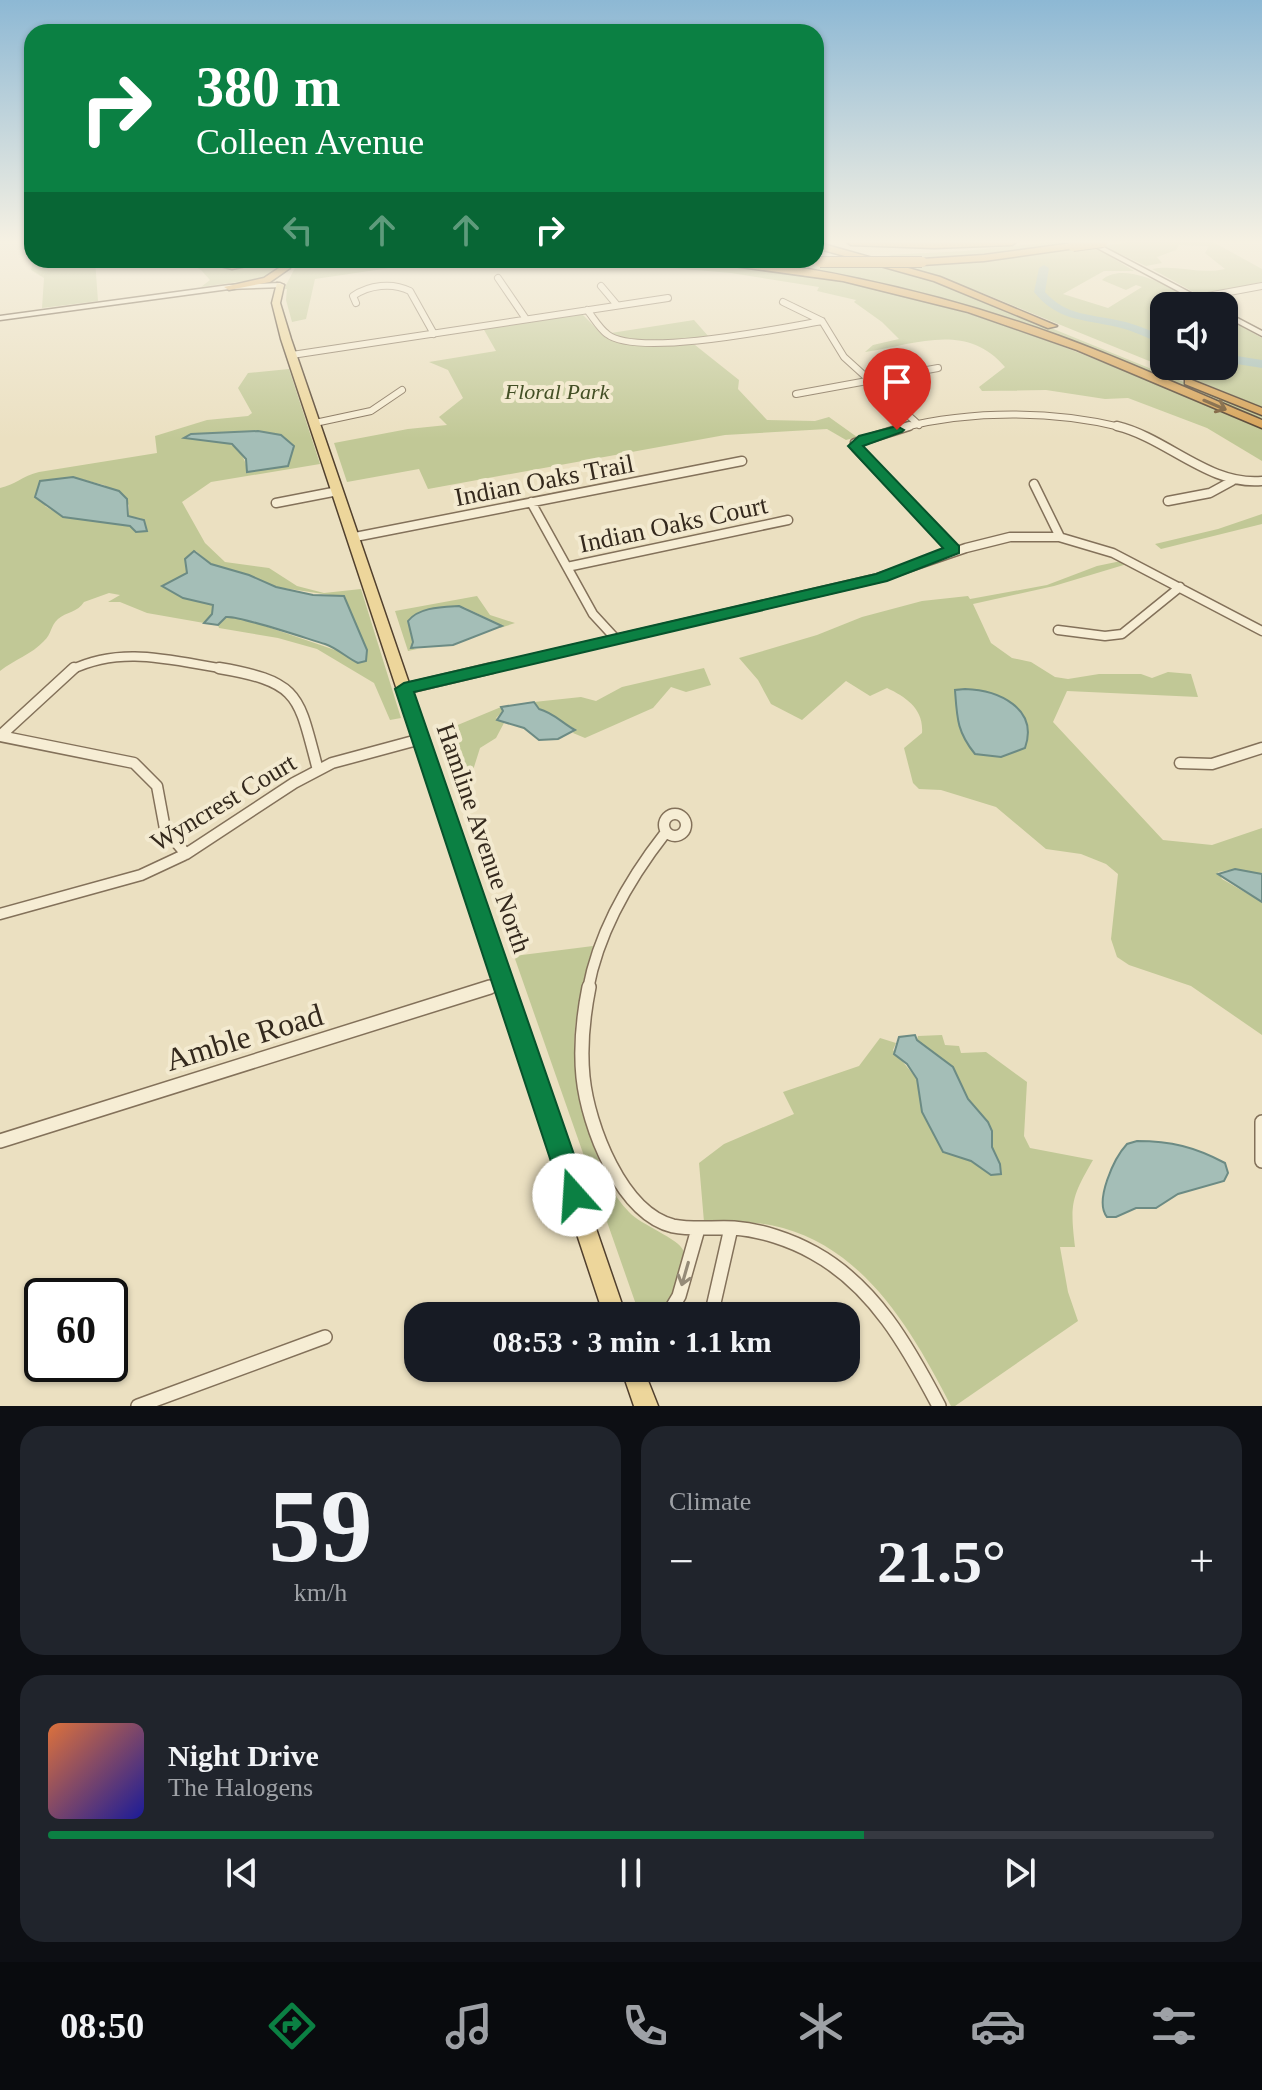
<!DOCTYPE html>
<meta charset="utf-8">
<style>
:root{--surface:#171b24;--page:#20242c;--text:#f1f3f6;--muted:#9ea1a6;--line:#363941;--accent:#0b8043}
body{margin:0;font-family:Georgia,serif;background:var(--page);color:var(--text);height:100vh;display:flex;flex-direction:column;font-size:30px;white-space:nowrap}
*{box-sizing:border-box;margin:0}
p{font-size:26px;color:var(--muted)}
.icon{flex:none;width:44px;height:44px;fill:none;stroke:currentColor;stroke-width:2;stroke-linecap:round;stroke-linejoin:round}
.map{position:relative;height:1406px;overflow:hidden}
.panel{display:flex;flex-direction:column;gap:20px;padding:20px;background:#0d0f14;flex:1}
.panel>*{flex:none}
.guide{position:absolute;left:24px;top:24px;width:800px;height:244px;border-radius:24px;box-shadow:0 2px 6px #0004;background:#0b8043;color:#fff;overflow:hidden}
.tools{position:absolute;left:1150px;top:292px;display:grid;gap:16px}
.tools a{display:grid;place-items:center;width:88px;height:88px;border-radius:16px;background:var(--surface);box-shadow:0 2px 6px #0004;font-size:40px}
.speed{position:absolute;left:24px;top:1278px;display:flex;gap:16px;font-size:40px;font-weight:700;text-align:center}
.speed>*{display:grid;place-content:center;width:104px;height:104px;border-radius:50%;background:var(--surface);box-shadow:0 2px 6px #0004;line-height:1}
.speed .limit{border:4px solid #111;border-radius:12px;background:#fff;color:#111}
.pin{position:absolute;display:grid;place-items:center;width:68px;height:68px;color:#fff;margin:-82px -34px;border-radius:50% 50% 50% 0;rotate:-45deg;box-shadow:0 0 8px #0007}
.pin .icon{rotate:45deg}
.me{position:absolute;width:88px;margin:-44px;rotate:341deg;stroke-linejoin:round;filter:drop-shadow(0 0 6px #0008)}
.turn{display:flex;align-items:center;gap:28px;height:168px;padding:0 40px;font-size:36px}
.turn .icon{width:104px;height:104px;stroke-width:2.5}
.turn b{display:block;font-size:56px;line-height:68px}
.lanes{display:flex;align-items:center;height:76px;padding:0 40px;background:#0003;justify-content:center;gap:40px;direction:ltr}
.lanes .off{opacity:.35}
.big{font-size:60px;font-weight:700;line-height:1.1}
.panel .tile{flex:1;display:flex;flex-direction:column;justify-content:center;gap:12px;min-width:0;padding:0 28px;border-radius:24px;background:var(--page)}
.panel .dial{align-items:center;gap:0}
.dial b{font-size:104px;line-height:1}
.song{display:flex;align-items:center;gap:24px}
.cover{width:96px;height:96px;border-radius:12px;background:linear-gradient(135deg,hsl(20 70% 55%),hsl(240 70% 35%))}
.played{height:8px;border-radius:4px;background:linear-gradient(90deg,var(--accent) 70%,var(--line) 70%)}
.keys{display:flex;justify-content:space-around;direction:ltr}
.heat{display:flex;justify-content:space-between;align-items:center;font-size:44px;direction:ltr}
.panel .tiles{flex:1;display:grid;gap:20px;grid-template-columns:1fr 1fr}
.tile:last-child{grid-column:span 2}
.trip{position:absolute;left:404px;top:1302px;width:456px;height:80px;border-radius:24px;background:var(--surface);box-shadow:0 2px 6px #0004;font-weight:700;line-height:80px;text-align:center}
.dock{display:flex;height:128px;justify-content:space-around;align-items:center;background:#090b0e;color:var(--muted)}
.dock .icon{width:56px;height:56px}
.dock .on{color:var(--accent)}
.dock b{font-size:36px;color:var(--text)}
.map>svg:first-child{display:block}
.green{fill:#c1c896;fill-rule:evenodd}
.water{fill:#a4beb7;stroke:#6c8b84;stroke-width:2}
.lines{fill:none;stroke-linecap:round;stroke-linejoin:round}
.river{fill:#a4beb7;fill-rule:evenodd}
.street-far3-casing{stroke:#83715a;stroke-width:8}
.street-far2-casing{stroke:#83715a;stroke-width:11}
.street-far1-casing{stroke:#83715a;stroke-width:13}
.street-casing{stroke:#83715a;stroke-width:16}
.secondary-casing{stroke:#65533d;stroke-width:3}
.primary-casing{stroke:#51402e;stroke-width:3}
.highway-casing{stroke:#51402e;stroke-width:3}
.street-far3{stroke:#f6edd4;stroke-width:6}
.street-far2{stroke:#f6edd4;stroke-width:8}
.street-far1{stroke:#f6edd4;stroke-width:10}
.street{stroke:#f6edd4;stroke-width:13}
.secondary{fill:#f6edd4;fill-rule:evenodd}
.primary{fill:#edd69b;fill-rule:evenodd}
.highway{fill:#d6a256;fill-rule:evenodd}
.highway-bridge-casing{stroke:#51402e;stroke-width:12;stroke-linecap:butt}
.highway-bridge{stroke:#d6a256;stroke-width:10}
.oneway{stroke:#755934}
.oneway2{stroke:#958b78}
.route{fill:#0b8043;stroke:#07532c;stroke-width:2}
.labels{text-anchor:middle;stroke-width:8;stroke-linejoin:round;paint-order:stroke}
.far-park-label{font-size:22px;font-style:italic;fill:#434f25;stroke:#f3ead0}
.street-label{font-size:26px;fill:#34291d;stroke:#f3ead0}
.near-street-label{font-size:32px;fill:#34291d;stroke:#f3ead0}
</style>
<div class="map">
<svg width="1262" height="1406" viewBox="0 0 1262 1406">
<rect width="100%" height="100%" fill="#ebe0c1"/>
<path class="green" d="M 1053,242 L 1074,243 C 1029,249 929,267 888,255 L 965,251 Z
M 1131,242 L 1213,242 L 1262,269 L 1262,282 L 1199,295 L 1152,269 C 1176,264 1200,275 1225,269 L 1205,253 L 1209,246 L 1179,245 L 1176,250 L 1157,257 L 1162,263 L 1146,266 L 1103,246 Z
M 1095,247 L 1134,271 L 1104,271 L 1063,294 L 1108,308 L 1142,287 L 1136,285 L 1126,290 L 1102,280 C 1125,258 1182,293 1205,306 L 1164,306 L 1164,366 L 1224,366 L 1224,317 L 1262,338 L 1262,407 L 980,292 L 900,264 L 985,260 Z
M 33,260 L 95,260 L 98,301 L 42,308 L 44,278 L 31,270 Z
M 183,260 L 231,267 L 286,260 L 276,273 L 265,278 L 201,287 L 210,280 L 201,270 Z
M 299,260 L 444,260 L 315,279 L 306,319 L 292,322 L 286,300 L 287,289 L 284,289 Z
M 578,260 C 610,260 643,259 675,260 C 769,264 866,283 956,310 C 1061,341 1161,387 1262,429 L 1262,461 L 1207,428 L 1128,398 L 1105,399 L 1046,390 L 982,391 L 979,387 L 1005,367 C 966,321 914,345 865,352 L 873,345 L 899,339 L 882,322 L 854,302 L 856,300 L 817,291 L 819,287 L 731,273 Z
M 738,260 L 885,264 L 953,288 L 1262,414 L 1262,419 C 1179,385 1097,347 1012,319 C 923,290 831,271 738,260 Z
M 581,313 L 602,334 L 613,340 L 695,345 L 739,380 L 738,389 L 767,420 L 815,421 L 829,417 L 857,437 L 846,440 L 827,429 L 725,435 L 428,489 L 419,469 L 347,482 L 334,443 L 408,429 L 447,425 L 439,417 L 463,398 L 448,370 L 429,362 L 496,351 L 483,328 Z
M 694,320 L 709,337 C 680,342 638,346 611,333 Z
M 289,369 L 320,464 L 211,482 L 182,502 L 205,543 L 225,562 L 269,568 L 297,586 L 324,593 L 361,589 L 401,718 L 390,720 L 374,683 L 317,649 L 278,638 L 219,628 L 218,625 L 226,617 L 239,617 L 338,651 L 367,650 L 344,597 L 276,587 L 211,564 L 196,551 L 186,564 L 187,573 L 163,586 L 183,598 L 213,605 L 212,614 L 204,623 L 147,613 L 120,602 L 108,602 L 120,595 L 109,593 L 84,602 C 78,612 66,612 58,619 C 50,626 52,634 44,641 C 32,654 14,660 0,671 L 0,488 C 15,485 22,476 39,472 L 157,453 L 155,436 L 207,420 L 248,416 L 252,413 L 238,388 L 248,373 ZM 258,431 L 281,435 L 294,446 L 289,461 L 247,469 C 242,440 214,436 188,439 L 192,434 ZM 73,477 L 104,485 L 129,505 L 129,517 L 141,518 L 144,532 L 136,532 L 133,528 L 125,525 L 63,517 L 45,506 Z
M 1262,514 L 1262,524 L 1161,549 L 1155,544 L 1218,529 Z
M 1121,561 L 1127,564 L 1054,586 L 973,604 L 991,643 L 1012,658 L 1031,662 L 1055,677 L 1068,679 L 1099,674 L 1141,674 L 1152,678 L 1168,672 L 1191,674 L 1198,697 L 1067,691 L 1053,722 L 1163,840 L 1212,845 L 1262,828 L 1262,874 L 1235,869 L 1218,872 L 1222,879 L 1262,902 L 1262,1035 L 1191,986 L 1129,965 L 1117,957 L 1111,939 L 1118,874 L 1106,864 L 1081,854 L 1046,849 L 996,807 L 941,790 L 919,789 L 913,783 L 904,748 L 922,733 C 924,709 906,697 887,688 L 870,696 L 846,681 L 802,720 L 771,704 L 758,680 L 739,658 L 817,635 L 862,617 L 922,601 L 968,596 L 970,599 L 1047,585 L 1097,566 Z
M 477,596 L 490,615 L 515,623 L 500,628 L 501,625 L 464,607 L 452,606 L 422,611 L 408,621 L 414,649 L 417,649 L 408,651 L 395,611 Z
M 704,668 L 711,685 L 686,692 L 671,687 L 653,708 L 585,738 L 573,733 L 575,729 C 560,723 554,713 539,709 L 534,702 L 581,697 L 596,701 L 622,687 Z
M 501,707 L 503,711 L 496,718 L 504,723 L 496,738 L 480,748 L 469,783 L 456,787 L 436,734 Z
M 593,946 C 569,1027 566,1068 594,1148 C 603,1172 611,1194 629,1212 C 641,1225 679,1239 683,1250 C 689,1269 670,1303 657,1316 L 640,1316 L 514,956 Z
M 942,1035 L 945,1045 L 959,1046 L 961,1053 L 986,1052 L 1027,1082 L 1024,1136 L 1030,1148 L 1093,1160 C 1071,1198 1070,1204 1075,1247 L 1060,1247 L 1068,1292 L 1078,1321 L 955,1406 L 951,1406 C 914,1334 867,1251 783,1228 C 757,1220 731,1223 704,1222 L 699,1163 L 724,1144 L 794,1114 L 783,1092 L 859,1066 L 880,1038 L 896,1043 L 893,1050 L 917,1079 L 922,1112 L 943,1152 L 970,1161 L 986,1171 L 1000,1164 L 991,1147 L 990,1126 L 968,1099 L 953,1067 L 917,1040 L 918,1036 Z"/>
<path class="water" d="M 258,431 L 281,435 L 294,446 L 288,466 L 247,472 L 246,459 L 232,444 L 184,438 L 191,434 Z
M 73,477 L 119,491 L 127,499 L 128,516 L 144,520 L 147,531 L 136,532 L 130,526 L 63,517 L 35,497 L 40,481 Z
M 194,551 L 211,564 L 249,575 L 276,587 L 313,595 L 344,596 L 367,650 L 366,661 L 358,663 C 347,658 337,648 325,644 C 308,639 238,615 226,617 L 218,625 L 204,623 L 212,614 L 213,605 L 183,598 L 162,586 L 187,573 L 185,559 Z
M 459,606 L 502,626 L 453,645 L 411,648 L 413,642 L 408,621 C 419,607 442,607 459,606 Z
M 965,689 C 998,690 1039,708 1025,748 L 1001,757 L 975,754 C 957,732 957,718 955,690 Z
M 534,702 L 539,709 C 554,713 562,723 575,730 L 558,739 L 539,740 L 524,728 L 497,720 L 503,711 L 501,707 Z
M 1235,869 L 1262,874 L 1262,902 L 1218,874 Z
M 915,1035 L 917,1040 L 953,1067 L 968,1099 L 988,1122 L 992,1131 L 992,1147 L 1000,1164 L 1001,1174 L 991,1175 L 971,1161 L 943,1152 L 922,1112 L 917,1079 L 907,1064 L 894,1054 L 899,1037 Z
M 1137,1141 C 1171,1141 1195,1147 1225,1163 L 1228,1173 L 1224,1181 L 1178,1194 L 1156,1208 L 1136,1208 L 1116,1217 L 1107,1217 C 1094,1201 1114,1158 1127,1144 Z"/>
<g class="lines">
<path class="river" d="M 1044,265 L 1049,268 L 1045,292 C 1066,316 1091,314 1121,321 C 1136,324 1150,331 1164,336 L 1164,344 C 1148,339 1133,330 1117,327 C 1083,319 1057,321 1034,292 L 1039,268 Z
M 1224,354 L 1262,360 L 1262,368 L 1224,362 Z"/>
<g class="street-far3-casing">
<path id="street-far3" d="M 498,278 L 526,319
M 601,286 L 617,305
M 1197,298 L 1262,286
M 783,302 L 822,321 L 844,357 L 919,425
M 356,303 L 353,296 C 369,285 392,282 410,291 L 434,334
M 587,310 C 593,317 599,328 607,334 C 637,358 782,328 822,321
M 292,355 L 668,298
M 796,394 L 938,368
M 315,423 L 371,411 L 402,390
M 900,428 C 972,410 1053,410 1125,428"/>
</g>
<g class="street-far2-casing">
<path id="street-far2" d="M 909,426 L 855,443 L 856,448 L 953,549
M 1117,426 C 1167,438 1209,486 1262,481
M 1034,484 L 1060,537
M 1168,501 L 1210,493 L 1232,481
M 531,502 L 593,614 L 616,639
M 276,503 L 338,491
M 355,537 L 742,461
M 567,567 L 788,520
M 1058,630 L 1105,636 L 1122,634 L 1180,587
M 71,670 C 124,644 176,662 232,670
M 484,670 L 878,578 L 966,548 L 1010,537 L 1059,537 L 1113,553 L 1262,631"/>
</g>
<g class="street-far1-casing">
<path id="street-far1" d="M 219,668 C 302,682 298,696 318,770
M 404,689 L 492,668
M 0,736 L 74,668
M 0,736 L 134,763 L 157,786 L 165,829 L 186,854
M 1180,763 L 1212,764 L 1262,748
M664 825a11 11 0 1 1 22 0a11 11 0 1 1-22 0Z
M 0,914 L 141,875 L 186,854 L 294,783 L 332,763 L 421,739
M 484,989 L 503,983
M 588,989 C 599,930 630,878 666,832"/>
</g>
<g class="street-casing">
<path id="street" d="M 589,987 C 583,1017 580,1047 583,1077 C 588,1126 621,1213 673,1226 C 693,1230 713,1227 734,1228 C 761,1230 791,1240 814,1253 C 874,1286 908,1347 939,1406
M 1262,1122 L 1262,1161
M 0,1141 L 490,987
M 667,1316 L 679,1296 L 698,1229
M 711,1316 L 731,1228
M 636,1378 L 659,1368
M 138,1406 L 325,1337"/>
</g>
<g class="secondary-casing">
<path id="secondary" d="M 1086,242 L 1094,242 L 1216,306 L 1206,306 Z
M 280,283 L 284,285 L 283,287 L 229,289 L 0,320 L 0,316 L 229,285 Z
M 1224,311 L 1262,331 L 1262,336 L 1224,316 Z"/>
</g>
<g class="primary-casing">
<path id="primary" d="M 277,283 L 284,285 L 280,303 L 291,339 L 626,1316 L 604,1316 L 281,339 L 272,303 Z
M 621,1368 L 643,1368 L 658,1406 L 634,1406 Z"/>
</g>
<g class="highway-casing">
<path id="highway" d="M 816,242 L 940,277 L 1057,326 L 1048,328 L 934,281 L 816,248 Z
M 847,242 L 1016,242 L 1012,245 L 934,248 L 851,245 Z
M 1073,243 L 1078,246 L 1076,248 L 984,261 L 922,265 L 917,262 L 922,259 L 984,255 Z
M 197,260 L 232,263 L 275,260 L 232,269 Z
M 707,260 C 758,260 809,268 859,279 C 926,293 993,312 1059,336 C 1128,361 1194,392 1262,420 L 1262,428 L 1077,350 L 968,312 L 843,281 L 712,263 Z
M 282,266 L 290,268 L 270,282 L 229,290 L 224,287 L 264,278 Z
M 1189,379 L 1262,408 L 1262,415 L 1185,384 L 1185,380 Z"/>
</g>
<use href="#street-far3" class="street-far3"/>
<use href="#street-far2" class="street-far2"/>
<use href="#street-far1" class="street-far1"/>
<use href="#street" class="street"/>
<use href="#secondary" class="secondary"/>
<use href="#primary" class="primary"/>
<use href="#highway" class="highway"/>
<g class="highway-bridge-casing">
<path id="highway-bridge" d="M 1073,246 L 1103,242
M 820,262 L 922,262"/>
</g>
<use href="#highway-bridge" class="highway-bridge"/>
</g>
<defs><path id="oneway-shaft" d="M-6 0H5M1.5-3L5.5 0L1.5 3" fill="none" stroke-width="1.6" stroke-linecap="round" stroke-linejoin="round" transform="scale(2)"/></defs>
<use class="oneway" href="#oneway-shaft" transform="translate(1215 405) rotate(23)"/>
<use class="oneway2" href="#oneway-shaft" transform="translate(685 1274) rotate(106)"/>
<linearGradient id="sky" x2="0" y2="1"><stop stop-color="#8db8d4"/><stop offset="0.55" stop-color="#f6f1e3"/><stop offset="1" stop-color="#f6f1e3" stop-opacity="0"/></linearGradient>
<rect width="1262" height="439" fill="url(#sky)"/>
<path class="route" d="M 897,426 L 904,430 L 902,432 L 863,446 L 959,546 L 959,553 L 887,581 L 414,692 L 588,1195 L 584,1204 L 574,1208 L 565,1204 L 395,689 L 404,683 L 876,574 L 943,548 L 848,446 L 859,436 Z"/>
<g class="labels">
<g class="far-park-label">
<text x="557" y="399">Floral Park</text>
</g>
<g class="street-label">
<text transform="translate(544 480) rotate(-11)" y="9">Indian Oaks Trail</text>
<text transform="translate(673 524) rotate(-12)" y="9">Indian Oaks Court</text>
<text transform="translate(223 802) rotate(-31)" y="9">Wyncrest Court</text>
<text transform="translate(484 838) rotate(71)" y="9">Hamline Avenue North</text>
</g>
<g class="near-street-label">
<text transform="translate(244 1037) rotate(-17)" y="11">Amble Road</text>
</g>
</g>
</svg>
<div class="tools">
<a><svg class="icon" aria-label="sound" viewBox="0 0 24 24"><path d="M4 9h4l5-4v14l-5-4H4zM17 9q2 3 0 6"/></svg></a>
</div>
<div class="speed"><div class="limit">60</div></div>
<div class="pin" style="left:897px;top:430px;background:#d93025"><svg class="icon" aria-label="arrive" viewBox="0 0 24 24"><path d="M6 21V4h12l-3 4 3 4H6"/></svg></div>
<svg class="me" style="left:574px;top:1195px" viewBox="-20 -20 40 40"><circle r="19" fill="#fff"/><path d="M0-13L10 11 0 6-10 11z" fill="#0b8043"/></svg>
<div class="trip">08:53 · 3 min · 1.1 km</div>
<div class="guide">
<div class="turn"><svg class="icon" aria-label="right" viewBox="0 0 24 24"><path d="M7 20v-9h11M14 6l5 5-5 5"/></svg><div><b>380 m</b>Colleen Avenue</div></div>
<div class="lanes"><svg class="icon off" aria-label="left" viewBox="0 0 24 24"><path d="M17 20v-9H6M10 6l-5 5 5 5"/></svg><svg class="icon off" aria-label="ahead" viewBox="0 0 24 24"><path d="M12 20V5M6 11l6-6 6 6"/></svg><svg class="icon off" aria-label="ahead" viewBox="0 0 24 24"><path d="M12 20V5M6 11l6-6 6 6"/></svg><svg class="icon" aria-label="right" viewBox="0 0 24 24"><path d="M7 20v-9h11M14 6l5 5-5 5"/></svg></div>
</div>
</div>
<section class="panel">
<div class="tiles">
<div class="tile dial"><b>59</b><p>km/h</p></div>
<div class="tile"><p>Climate</p>
<div class="heat"><a>−</a><b class="big">21.5°</b><a>+</a></div>
</div>
<div class="tile">
<div class="song"><i class="cover"></i><div><b>Night Drive</b><p>The Halogens</p></div></div>
<div class="played"></div>
<div class="keys"><svg class="icon" aria-label="previous" viewBox="0 0 24 24"><path d="M18 5L8 12l10 7zM5 5v14"/></svg><svg class="icon" aria-label="pause" viewBox="0 0 24 24"><path d="M8 5v14M16 5v14"/></svg><svg class="icon" aria-label="next" viewBox="0 0 24 24"><path d="M6 5l10 7-10 7zM19 5v14"/></svg></div>
</div>
</div>
</section>
<nav class="dock">
<b>08:50</b>
<svg class="icon on" aria-label="directions" viewBox="0 0 24 24"><path d="M12 3l9 9-9 9-9-9zM9 14v-3h6M13 9l2 2-2 2"/></svg>
<svg class="icon" aria-label="music" viewBox="0 0 24 24"><path d="M9 18V5l10-2v13"/><circle cx="6" cy="18" r="3"/><circle cx="16" cy="16" r="3"/></svg>
<svg class="icon" aria-label="phone" viewBox="0 0 24 24"><path d="M5 4h4l2 5-3 2q2 4 5 5l2-3 5 2v4C11 20 4 13 5 4z"/></svg>
<svg class="icon" aria-label="climate" viewBox="0 0 24 24"><path d="M12 3v18M4 7l16 10M4 17L20 7"/></svg>
<svg class="icon" aria-label="car" viewBox="0 0 24 24"><path d="M5 17H2v-5l4-1 3-4h7l3 4 3 1v5h-3M9 17h6M6 11h13"/><circle cx="7" cy="17" r="2"/><circle cx="17" cy="17" r="2"/></svg>
<svg class="icon" aria-label="filters" viewBox="0 0 24 24"><path d="M4 7h16M4 17h16"/><circle cx="9" cy="7" r="2"/><circle cx="15" cy="17" r="2"/></svg>
</nav>
